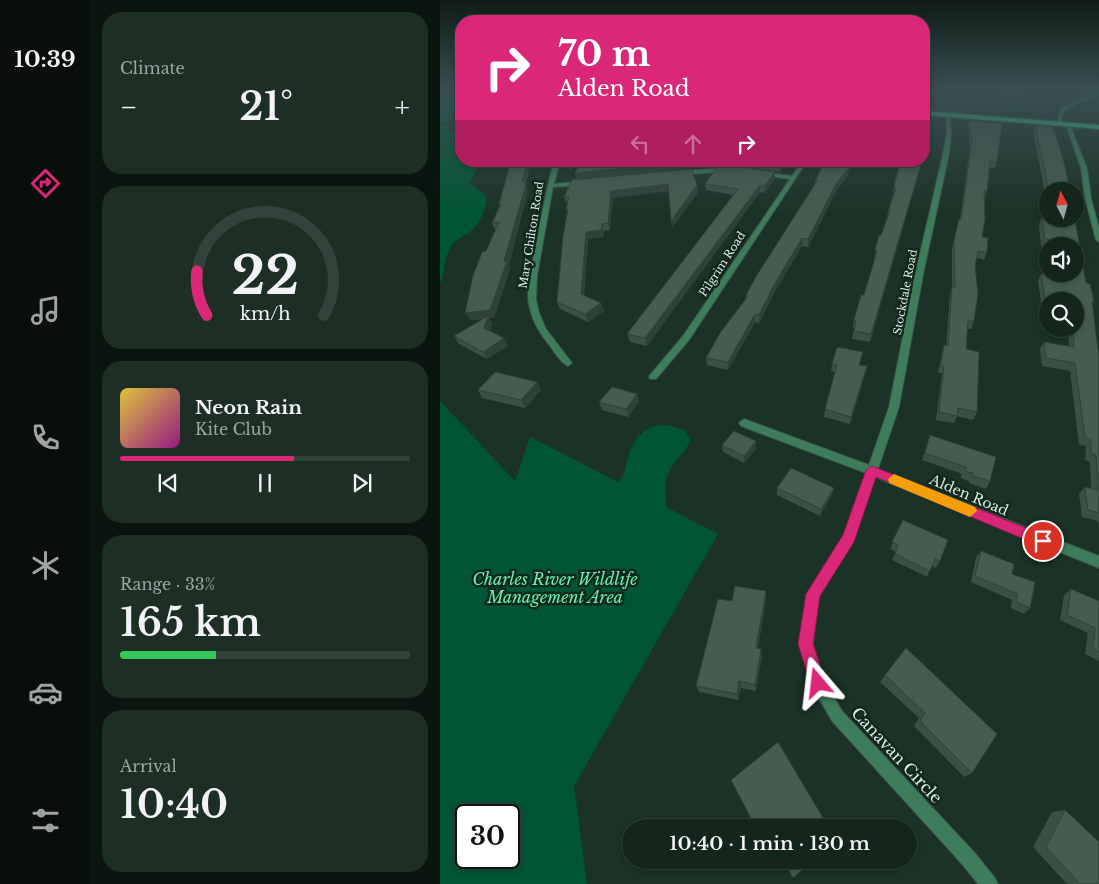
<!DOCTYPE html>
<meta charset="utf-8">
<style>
:root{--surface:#14261c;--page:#1d2e25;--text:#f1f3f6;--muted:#9da5a3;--line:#33433b;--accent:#db2777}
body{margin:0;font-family:"Libre Baskerville",serif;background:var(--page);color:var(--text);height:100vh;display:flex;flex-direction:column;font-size:19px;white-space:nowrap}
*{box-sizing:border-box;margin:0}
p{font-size:16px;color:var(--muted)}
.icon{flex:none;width:28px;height:28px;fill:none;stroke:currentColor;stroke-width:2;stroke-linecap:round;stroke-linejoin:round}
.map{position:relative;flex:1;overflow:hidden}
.panel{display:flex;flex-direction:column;gap:12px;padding:12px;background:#0b150f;width:350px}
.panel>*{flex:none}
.hud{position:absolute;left:15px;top:15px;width:475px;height:152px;border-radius:20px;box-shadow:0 2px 8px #0003,0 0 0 1px var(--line);background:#db2777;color:#fff;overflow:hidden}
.needle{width:32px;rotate:354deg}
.fabs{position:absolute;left:599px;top:182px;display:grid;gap:10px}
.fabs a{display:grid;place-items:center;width:45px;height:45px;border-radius:50%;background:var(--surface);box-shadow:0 2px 8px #0003,0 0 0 1px var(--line);font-size:25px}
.speed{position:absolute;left:15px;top:804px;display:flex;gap:10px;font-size:25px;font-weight:700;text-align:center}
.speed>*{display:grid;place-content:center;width:65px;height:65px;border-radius:50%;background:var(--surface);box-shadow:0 2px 8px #0003,0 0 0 1px var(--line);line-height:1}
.speed .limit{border:2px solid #111;border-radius:8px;background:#fff;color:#111}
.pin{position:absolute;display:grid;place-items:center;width:42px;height:42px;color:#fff;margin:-21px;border:2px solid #fff;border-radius:50%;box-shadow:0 1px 5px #0007}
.me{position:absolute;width:55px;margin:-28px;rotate:343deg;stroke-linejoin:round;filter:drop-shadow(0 0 4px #0008)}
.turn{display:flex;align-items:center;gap:18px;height:105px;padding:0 20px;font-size:22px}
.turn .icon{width:65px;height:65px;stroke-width:2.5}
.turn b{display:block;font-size:35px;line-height:42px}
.lanes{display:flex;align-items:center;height:48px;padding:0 20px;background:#0003;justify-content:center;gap:25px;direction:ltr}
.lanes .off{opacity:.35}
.big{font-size:38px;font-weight:600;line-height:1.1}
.panel .card{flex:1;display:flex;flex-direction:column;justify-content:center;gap:8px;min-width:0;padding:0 18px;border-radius:20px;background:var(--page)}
.panel .dial{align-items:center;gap:0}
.dial svg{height:130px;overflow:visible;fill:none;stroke:var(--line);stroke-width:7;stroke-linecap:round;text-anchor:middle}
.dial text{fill:var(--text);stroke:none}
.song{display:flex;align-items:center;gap:15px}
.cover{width:60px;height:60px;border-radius:8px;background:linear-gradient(135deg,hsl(50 70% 55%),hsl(310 70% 35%))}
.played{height:5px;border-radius:2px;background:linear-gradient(90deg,var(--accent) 60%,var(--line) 60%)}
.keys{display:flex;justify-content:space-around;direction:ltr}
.heat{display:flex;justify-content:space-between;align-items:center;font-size:28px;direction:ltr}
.charge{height:8px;border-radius:4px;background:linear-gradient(90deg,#34c759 33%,var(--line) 0)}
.trip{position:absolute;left:182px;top:819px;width:295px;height:50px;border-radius:25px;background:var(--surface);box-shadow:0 2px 8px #0003,0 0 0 1px var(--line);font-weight:600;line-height:50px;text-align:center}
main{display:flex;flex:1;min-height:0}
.tabs{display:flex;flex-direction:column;width:90px;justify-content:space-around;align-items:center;background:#080f0b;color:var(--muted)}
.tabs .icon{width:35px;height:35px}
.tabs .selected{color:var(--accent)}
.tabs b{font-size:22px;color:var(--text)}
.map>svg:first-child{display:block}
.green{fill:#005634;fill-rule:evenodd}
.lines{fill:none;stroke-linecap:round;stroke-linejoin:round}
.street-casing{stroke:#3a4f44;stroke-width:2}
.primary-casing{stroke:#3a4f44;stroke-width:3}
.street{fill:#3e7d5c;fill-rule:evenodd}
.primary{fill:#32cd89;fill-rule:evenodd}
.wall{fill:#3b5044}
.shaded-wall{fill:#304137}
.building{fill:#455d4f;stroke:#304137}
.route{fill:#db2777;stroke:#8e194d}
.slow{fill:#f59e0b}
.labels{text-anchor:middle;stroke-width:5;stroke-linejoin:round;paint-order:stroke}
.far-street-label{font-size:11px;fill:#dceae2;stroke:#12281c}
.street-label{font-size:14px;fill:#dceae2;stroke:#12281c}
.near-park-label{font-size:16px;font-style:italic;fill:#65f3ad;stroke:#12281c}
.near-street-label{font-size:16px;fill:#dceae2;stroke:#12281c}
</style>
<main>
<nav class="tabs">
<b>10:39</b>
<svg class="icon selected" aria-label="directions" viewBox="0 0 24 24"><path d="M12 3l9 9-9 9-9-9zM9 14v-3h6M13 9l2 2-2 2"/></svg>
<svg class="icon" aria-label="music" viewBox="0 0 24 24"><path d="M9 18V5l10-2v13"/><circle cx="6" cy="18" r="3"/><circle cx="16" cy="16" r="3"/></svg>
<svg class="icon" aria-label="phone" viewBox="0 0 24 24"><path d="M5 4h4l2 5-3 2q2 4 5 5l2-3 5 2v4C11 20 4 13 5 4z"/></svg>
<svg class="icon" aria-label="climate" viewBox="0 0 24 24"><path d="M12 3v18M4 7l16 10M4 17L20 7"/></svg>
<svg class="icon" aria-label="car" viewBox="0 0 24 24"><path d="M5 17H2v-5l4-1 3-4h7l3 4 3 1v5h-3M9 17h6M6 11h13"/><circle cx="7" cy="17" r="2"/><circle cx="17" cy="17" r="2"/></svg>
<svg class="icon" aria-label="filters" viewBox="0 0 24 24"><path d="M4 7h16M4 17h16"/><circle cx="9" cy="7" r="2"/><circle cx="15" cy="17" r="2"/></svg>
</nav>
<section class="panel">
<div class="card"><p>Climate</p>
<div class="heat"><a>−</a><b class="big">21°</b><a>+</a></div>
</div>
<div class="card dial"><svg viewBox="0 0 100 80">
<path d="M14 69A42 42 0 1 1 86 69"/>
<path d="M14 69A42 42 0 0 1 8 42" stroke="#db2777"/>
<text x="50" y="56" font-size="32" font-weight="700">22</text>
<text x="50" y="72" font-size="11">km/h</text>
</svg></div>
<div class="card">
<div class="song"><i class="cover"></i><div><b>Neon Rain</b><p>Kite Club</p></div></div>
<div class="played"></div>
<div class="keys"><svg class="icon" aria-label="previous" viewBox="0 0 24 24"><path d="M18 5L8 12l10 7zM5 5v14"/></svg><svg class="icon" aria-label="pause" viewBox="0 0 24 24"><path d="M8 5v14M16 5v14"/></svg><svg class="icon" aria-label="next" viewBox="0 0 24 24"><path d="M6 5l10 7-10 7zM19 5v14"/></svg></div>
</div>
<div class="card"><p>Range · 33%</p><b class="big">165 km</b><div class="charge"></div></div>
<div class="card"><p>Arrival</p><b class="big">10:40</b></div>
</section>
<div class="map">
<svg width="659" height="884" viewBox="0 0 659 884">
<rect width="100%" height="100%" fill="#1b3226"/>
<path class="green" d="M 21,94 L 21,118 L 1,125 L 11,127 L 7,130 L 21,134 L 21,161 L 40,161 L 30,184 L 44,194 L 47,198 C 45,210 42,220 32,230 C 25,237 13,239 9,250 C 4,260 5,273 0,284 L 0,99 Z
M 0,401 L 75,481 L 90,437 L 178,482 C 187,473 185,465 189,454 C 201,425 216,420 245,430 L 250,440 C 246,454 232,461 227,476 C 224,485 227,497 226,507 L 278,534 L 134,786 L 147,884 L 0,884 ZM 26,815 L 69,815 L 69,858 L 26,858 Z"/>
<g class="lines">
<g class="street-casing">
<path id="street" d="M 659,90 L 659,93 L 625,110 L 620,124 L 616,125 L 621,108 Z
M 506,114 L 510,115 L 511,134 L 509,154 L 483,275 L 459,407 L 438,469 L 659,556 L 659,568 L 435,477 L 413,541 L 379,596 L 373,644 L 384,680 L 402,711 L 534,852 L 555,878 L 558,884 L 538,884 L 522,864 L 392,721 L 373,688 L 359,644 L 367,594 L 404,535 L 426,473 L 301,426 L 299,423 L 304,419 L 307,420 L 429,465 L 449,407 L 475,275 L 503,154 L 507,134 Z
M 628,124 L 630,125 L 647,168 L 651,198 L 659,228 L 659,242 L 656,240 L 645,198 L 641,168 L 626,125 Z
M 114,161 L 120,161 L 114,184 L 144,181 L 147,183 L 144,185 L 113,187 L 97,276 L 96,299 L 99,313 L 106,329 L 132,363 L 128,366 C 121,363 115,353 110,346 C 100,334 92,321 89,305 C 86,290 91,275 93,259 C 100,226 105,193 114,161 Z
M 362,161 L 367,161 L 249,340 L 216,379 L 210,379 L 209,377 L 210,375 L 243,336 L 350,179 L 322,175 L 320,174 L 320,172 L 352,176 Z
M 288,168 L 290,169 L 290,171 L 240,175 L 237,173 L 240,171 Z"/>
</g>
<g class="primary-casing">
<path id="primary" d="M 484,111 L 659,125 L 659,129 L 484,115 Z"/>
</g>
<use href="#street" class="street"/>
<use href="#primary" class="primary"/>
</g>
<path class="wall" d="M 559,89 L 579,89 L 580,90 L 579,93 L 560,92 Z
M 529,121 L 557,162 L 555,168 L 549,168 L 547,191 L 545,198 L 544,198 L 542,237 L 547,252 L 544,260 L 537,258 L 535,266 L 534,321 L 531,329 L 527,329 L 526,349 L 537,412 L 533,420 L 517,416 L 514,423 L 496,420 L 502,373 L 498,373 L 502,353 L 504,345 L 506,346 L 510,295 L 512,287 L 512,248 L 517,226 L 519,219 L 520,219 L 530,147 L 528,127 Z
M 595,126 L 611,127 L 614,130 L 625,166 L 630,191 L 608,191 L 608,219 L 635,219 L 646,283 L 650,284 L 654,302 L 652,305 L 659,358 L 659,527 L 658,521 L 642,517 L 639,494 L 645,487 L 651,488 L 650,462 L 645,460 L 646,446 L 639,445 L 630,371 L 602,366 L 600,349 L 604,342 L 629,346 L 628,329 L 635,329 L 635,301 L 608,301 L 608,318 L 603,317 L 598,281 L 601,274 L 607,274 L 608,265 L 608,274 L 635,274 L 635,246 L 608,246 L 608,248 L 601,247 L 599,224 L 602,217 L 606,212 L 603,182 L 593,132 Z
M 131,161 L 250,168 L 152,178 L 257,185 L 258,192 L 232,228 L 229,191 L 173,198 L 170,230 L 164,231 L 163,237 L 148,239 L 144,296 L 161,303 L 164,311 L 148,322 L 120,309 L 117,302 L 127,213 L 126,209 L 127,204 L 124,197 L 137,180 L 135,173 L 140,162 L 130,170 L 128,164 Z
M 283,161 L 347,161 L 340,172 L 303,166 L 283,166 Z
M 464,161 L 482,161 L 430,342 L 412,339 L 414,328 L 413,328 L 414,320 L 424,295 L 435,258 L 434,258 L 439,235 L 441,235 L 448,215 L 447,215 L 449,208 L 454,194 L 453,192 L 454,186 Z
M 335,172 L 335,179 L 324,193 L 320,192 L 207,346 L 190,342 L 187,334 L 293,195 L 266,190 L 265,184 Z
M 408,175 L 396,191 L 368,247 L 362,246 L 334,293 L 319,323 L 315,322 L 288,370 L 267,365 L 266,358 L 306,299 L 306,295 L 375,184 L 375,181 Z
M 86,184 L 87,188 L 87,195 L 69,265 L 70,269 L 54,318 L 49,318 L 52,324 L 50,331 L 68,346 L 47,359 L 19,344 L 14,336 L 43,319 L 30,320 L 46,251 L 56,230 L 55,230 L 52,223 L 59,206 L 59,204 Z
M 392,364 L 427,366 L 425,374 L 410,424 L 384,417 L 385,409 L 395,372 L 391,371 Z
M 97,382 L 101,390 L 85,408 L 42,398 L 38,390 Z
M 159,402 L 199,402 L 188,417 L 162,410 Z
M 490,435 L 550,481 L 546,489 L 529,483 L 529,481 L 521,478 L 522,474 L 482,460 Z
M 316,441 L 316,449 L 304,463 L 283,452 L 282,445 Z
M 337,488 L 392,495 L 380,516 L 337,495 Z
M 463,520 L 500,561 L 496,568 L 492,566 L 487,577 L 452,560 L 456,552 L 450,549 Z
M 541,551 L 572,574 L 590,608 L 584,614 L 571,608 L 572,600 L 531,582 L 536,557 Z
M 631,589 L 659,601 L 659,661 L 645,654 L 648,633 L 620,620 L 624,595 Z
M 326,591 L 326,600 L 318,648 L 322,656 L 316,691 L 301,688 L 298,700 L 259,692 L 256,686 L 292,601 Z
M 466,648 L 532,773 L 524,777 L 474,726 L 479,718 L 440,682 Z
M 625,810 L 659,884 L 627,884 L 593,847 L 612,812 Z"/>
<path class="shaded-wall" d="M 88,161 L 92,161 L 86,184 L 87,188 L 87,195 L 69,265 L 70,269 L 54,318 L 49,318 L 52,324 L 48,336 L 44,328 L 47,318 L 30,320 L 25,313 L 64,261 L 82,181 Z
M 131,161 L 141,161 L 130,170 L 128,164 Z
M 343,161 L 347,161 L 340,172 L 340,166 Z
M 412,161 L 414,161 L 408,175 L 396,191 L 368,247 L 368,239 L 396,184 Z
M 482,161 L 430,342 L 431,334 Z
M 249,162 L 250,168 L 137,180 L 135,173 Z
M 335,172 L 335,179 L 324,193 L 324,186 Z
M 228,184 L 229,191 L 173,198 L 170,230 L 168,223 L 171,191 Z
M 257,185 L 258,192 L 232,228 L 231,221 Z
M 320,185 L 320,192 L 207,346 L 205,338 Z
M 162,224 L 164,231 L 163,237 L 148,239 L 144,302 L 141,294 L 146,232 Z
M 362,238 L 362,246 L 334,293 L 319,323 L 319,315 L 334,285 Z
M 161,303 L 164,311 L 148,322 L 145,314 Z
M 315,314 L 315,322 L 288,370 L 288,362 Z
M 64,338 L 68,346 L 47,359 L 43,352 Z
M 427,366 L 425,374 L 410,424 L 411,417 Z
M 97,382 L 101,390 L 85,408 L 81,400 Z
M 197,394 L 199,402 L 188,417 L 186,409 Z
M 316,441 L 316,449 L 304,463 L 304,456 Z
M 394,488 L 392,495 L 380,516 L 381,509 Z
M 326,591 L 326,600 L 316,655 L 316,648 Z
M 321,649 L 322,656 L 316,691 L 315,685 Z
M 299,681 L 301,688 L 298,700 L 297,694 Z"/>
<path class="building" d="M 529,121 L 562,123 L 557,162 L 550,161 L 547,191 L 544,191 L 545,219 L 542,237 L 548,238 L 547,252 L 538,251 L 535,266 L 538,294 L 534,321 L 528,321 L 526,349 L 539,352 L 537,412 L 518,408 L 517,416 L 499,412 L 504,366 L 501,365 L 504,345 L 508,346 L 512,287 L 515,287 L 514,241 L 519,219 L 521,219 L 532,141 Z
M 595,126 L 611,127 L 614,130 L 625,166 L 630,191 L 608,191 L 606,176 Z
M 484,129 L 489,130 L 488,140 L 484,155 Z
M 71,161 L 88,161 L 82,181 L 85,181 L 85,188 L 64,261 L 67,261 L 50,310 L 25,313 L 33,276 L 42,252 L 46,251 L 59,222 L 52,223 L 61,204 L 59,204 Z
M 141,161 L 249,161 L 249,162 L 135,173 Z
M 313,161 L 343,161 L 340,166 Z
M 385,161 L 412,161 L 409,168 L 396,184 L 368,239 L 362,238 L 334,285 L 319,315 L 315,314 L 288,362 L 266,358 L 280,333 L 308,296 L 306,295 L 317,275 L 377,181 L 375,181 Z
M 464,161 L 482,161 L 431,334 L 414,331 L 416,321 L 414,320 L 421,295 L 424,295 L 437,251 L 435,250 L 439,235 L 441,235 L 451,208 L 449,208 L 456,188 L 454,186 L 460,163 L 463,163 Z
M 277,167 L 303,167 L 335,172 L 324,186 L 320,185 L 205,338 L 187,334 L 298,189 L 265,184 Z
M 252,169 L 257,185 L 231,221 L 228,184 L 171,191 L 168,223 L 162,224 L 161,230 L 146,232 L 141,294 L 161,303 L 145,314 L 117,302 L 123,236 L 128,209 L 126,209 L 129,197 L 124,197 L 132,180 Z
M 608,211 L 608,219 L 635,219 L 646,283 L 650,284 L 654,302 L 652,301 L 659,358 L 659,513 L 648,510 L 645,487 L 658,490 L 656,455 L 651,453 L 651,439 L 645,437 L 635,363 L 606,358 L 604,342 L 634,347 L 633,329 L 635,329 L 635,301 L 608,301 L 608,310 L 606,304 L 601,274 L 611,275 L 611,274 L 635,274 L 635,246 L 611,246 L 611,240 L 605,239 L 602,217 Z
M 48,316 L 44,328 L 64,338 L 43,352 L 14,336 Z
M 397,347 L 423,352 L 419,365 L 427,366 L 411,417 L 385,409 L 397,365 L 392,364 Z
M 55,372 L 97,382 L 81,400 L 38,390 Z
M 172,387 L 197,394 L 186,409 L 159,402 Z
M 294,431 L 316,441 L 304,456 L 282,445 Z
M 490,435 L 556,457 L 550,481 L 533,476 L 533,473 L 525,471 L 526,467 L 485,453 Z
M 351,468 L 394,488 L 381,509 L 337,488 Z
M 463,520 L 508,540 L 500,561 L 495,559 L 490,571 L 455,554 L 458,545 L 452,542 Z
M 541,551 L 574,564 L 572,574 L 595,582 L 590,608 L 576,602 L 578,594 L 535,576 Z
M 295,586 L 326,591 L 316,648 L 321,649 L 315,685 L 299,681 L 297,694 L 256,686 L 278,599 L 292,601 Z
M 631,589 L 659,601 L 659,652 L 653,649 L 655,628 L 627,615 Z
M 466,648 L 557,734 L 532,773 L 480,721 L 485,713 L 445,675 Z
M 338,742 L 389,828 L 316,828 L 291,780 Z
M 625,810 L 659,842 L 659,884 L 640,884 L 606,847 Z
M 344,860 L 373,860 L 353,878 Z"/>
<linearGradient id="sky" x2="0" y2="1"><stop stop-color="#0f1c15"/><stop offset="0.42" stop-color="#394f52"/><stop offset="1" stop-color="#394f52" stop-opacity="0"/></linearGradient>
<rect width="659" height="213" fill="url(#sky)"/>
<path class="route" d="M 432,466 L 608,537 L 610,541 L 608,545 L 603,547 L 436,477 L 414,542 L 380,596 L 373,644 L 386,683 L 384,689 L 378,691 L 372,689 L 358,644 L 366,594 L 403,535 L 426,470 Z"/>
<path class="slow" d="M 454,474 L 535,507 L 537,511 L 530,517 L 449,483 L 448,479 Z"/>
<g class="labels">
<g class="far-street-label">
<text transform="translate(91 235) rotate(-81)" y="4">Mary Chilton Road</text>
<text transform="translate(282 264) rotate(-57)" y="4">Pilgrim Road</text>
<text transform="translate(465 292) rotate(-79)" y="4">Stockdale Road</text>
</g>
<g class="street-label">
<text transform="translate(529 495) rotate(23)" y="5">Alden Road</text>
</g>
<g class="near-park-label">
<text x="115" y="585">Charles River Wildlife<tspan x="115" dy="18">Management Area</tspan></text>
</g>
<g class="near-street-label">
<text transform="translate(457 755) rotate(47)" y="6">Canavan Circle</text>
</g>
</g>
</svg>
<div class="fabs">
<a><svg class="needle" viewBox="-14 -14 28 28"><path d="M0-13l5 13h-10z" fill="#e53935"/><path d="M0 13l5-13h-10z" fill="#9da5a3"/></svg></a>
<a><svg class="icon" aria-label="sound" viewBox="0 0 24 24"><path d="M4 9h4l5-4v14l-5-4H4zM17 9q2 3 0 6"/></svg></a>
<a><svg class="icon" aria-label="search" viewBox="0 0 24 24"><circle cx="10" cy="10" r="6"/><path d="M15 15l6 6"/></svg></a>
</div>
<div class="speed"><div class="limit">30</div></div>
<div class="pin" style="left:603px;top:541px;background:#d93025"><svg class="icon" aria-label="arrive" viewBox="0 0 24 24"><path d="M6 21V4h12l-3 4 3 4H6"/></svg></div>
<svg class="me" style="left:378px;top:683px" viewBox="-20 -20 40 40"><path d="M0-17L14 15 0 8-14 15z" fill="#db2777" stroke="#fff" stroke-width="4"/></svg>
<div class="trip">10:40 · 1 min · 130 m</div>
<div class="hud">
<div class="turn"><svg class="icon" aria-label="right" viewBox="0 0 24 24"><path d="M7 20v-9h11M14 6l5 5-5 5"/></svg><div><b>70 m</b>Alden Road</div></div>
<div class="lanes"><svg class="icon off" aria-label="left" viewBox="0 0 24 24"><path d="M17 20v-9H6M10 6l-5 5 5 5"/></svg><svg class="icon off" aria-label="ahead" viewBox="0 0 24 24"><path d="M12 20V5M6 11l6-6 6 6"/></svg><svg class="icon" aria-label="right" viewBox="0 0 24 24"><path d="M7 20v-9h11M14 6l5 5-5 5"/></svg></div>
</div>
</div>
</main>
